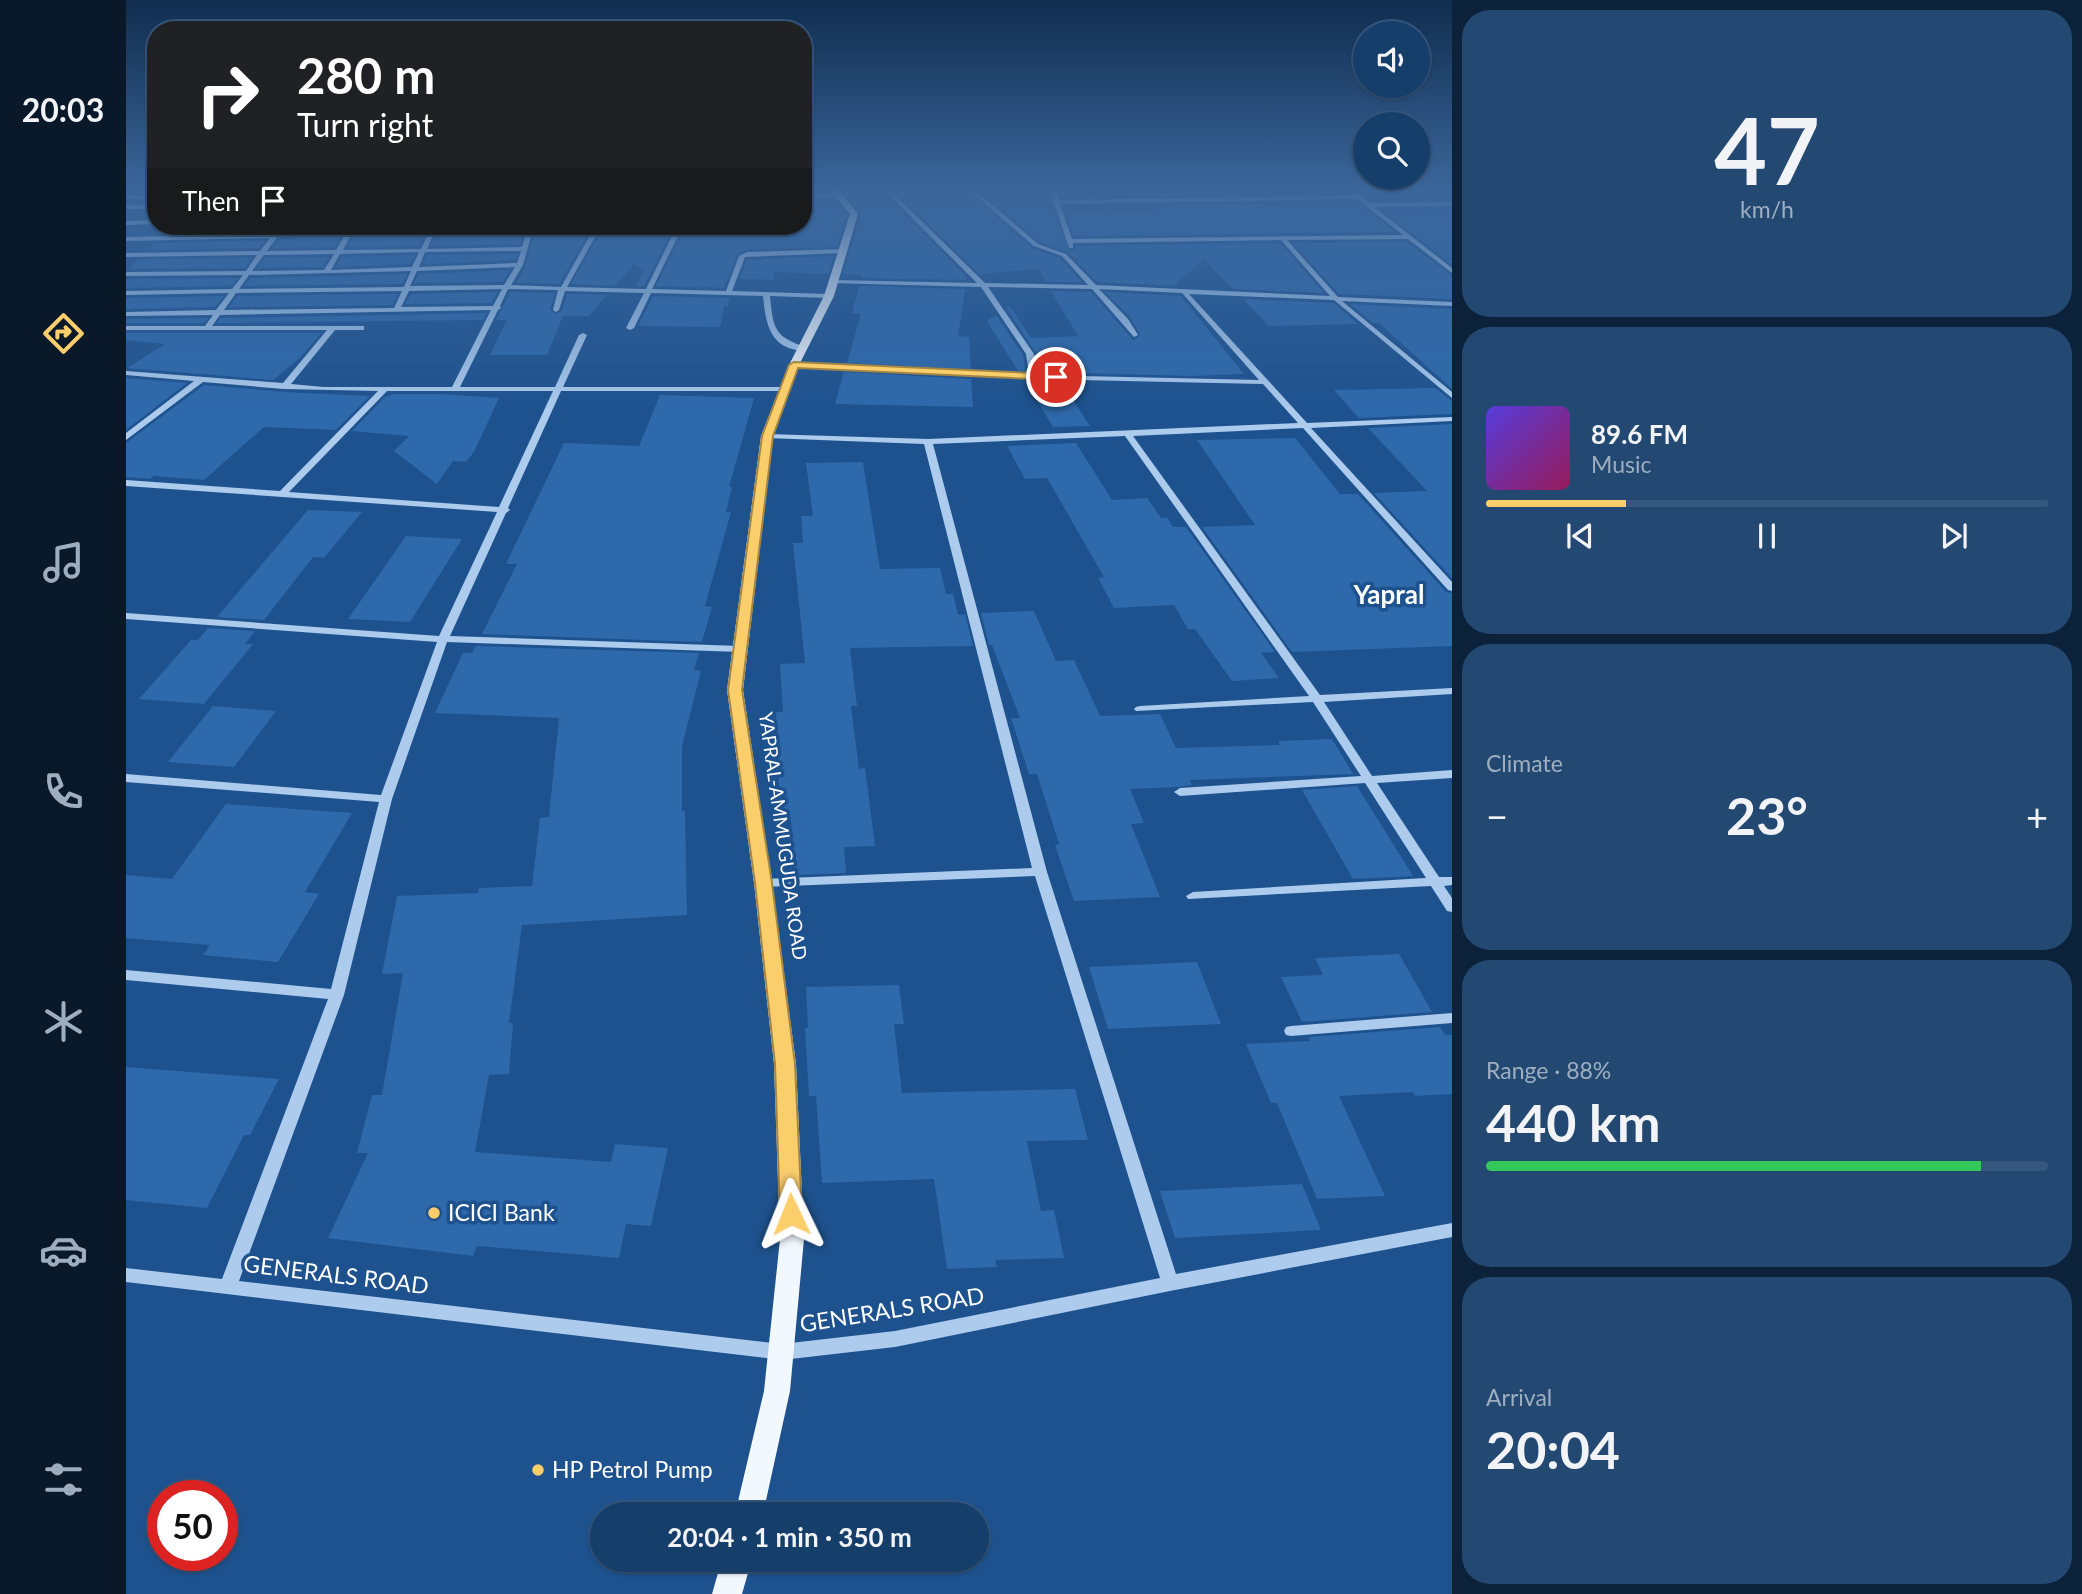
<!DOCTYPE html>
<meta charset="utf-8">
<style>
:root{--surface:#163e6a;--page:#234972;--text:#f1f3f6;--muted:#9eaec1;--line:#35577e;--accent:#fbce6c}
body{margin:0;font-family:Lato,sans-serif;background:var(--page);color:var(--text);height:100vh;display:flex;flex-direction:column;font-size:26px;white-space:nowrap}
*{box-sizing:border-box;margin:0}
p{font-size:23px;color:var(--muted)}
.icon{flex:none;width:38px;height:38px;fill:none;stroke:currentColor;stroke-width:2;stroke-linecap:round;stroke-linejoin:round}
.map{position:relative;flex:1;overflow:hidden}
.details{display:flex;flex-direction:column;gap:10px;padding:10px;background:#0c223a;width:630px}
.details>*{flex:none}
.banner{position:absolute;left:21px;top:21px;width:665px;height:214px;border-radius:28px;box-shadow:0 2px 5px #0004,0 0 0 2px var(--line);background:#202124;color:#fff;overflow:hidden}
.tools{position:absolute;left:1227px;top:21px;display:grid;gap:14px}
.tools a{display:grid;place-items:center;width:77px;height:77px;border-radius:50%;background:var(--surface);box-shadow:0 2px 5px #0004,0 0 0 2px var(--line);font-size:35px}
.speed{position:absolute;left:21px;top:1480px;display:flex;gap:14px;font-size:35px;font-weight:700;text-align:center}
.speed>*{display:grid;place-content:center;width:91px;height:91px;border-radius:50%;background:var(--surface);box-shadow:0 2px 5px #0004,0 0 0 2px var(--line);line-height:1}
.speed .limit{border:10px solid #d22;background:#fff;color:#111}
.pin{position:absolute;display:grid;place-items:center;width:60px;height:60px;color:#fff;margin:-30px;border:4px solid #fff;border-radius:50%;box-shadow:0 2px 7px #0007}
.me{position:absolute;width:77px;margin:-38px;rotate:358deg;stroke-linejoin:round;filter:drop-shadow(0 0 5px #0008)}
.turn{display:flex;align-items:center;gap:24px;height:147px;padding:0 35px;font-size:32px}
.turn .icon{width:91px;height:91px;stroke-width:2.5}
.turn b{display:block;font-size:49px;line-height:60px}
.then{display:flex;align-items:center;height:66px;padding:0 35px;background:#0003;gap:14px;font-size:26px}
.big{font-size:52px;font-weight:700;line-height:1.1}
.details .tile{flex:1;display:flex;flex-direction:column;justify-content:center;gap:10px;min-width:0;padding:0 24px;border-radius:28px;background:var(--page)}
.details .dial{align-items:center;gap:0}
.dial b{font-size:91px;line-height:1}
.song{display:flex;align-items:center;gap:21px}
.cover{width:84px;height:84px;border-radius:10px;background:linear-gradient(135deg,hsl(250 70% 55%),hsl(330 70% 35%))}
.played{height:7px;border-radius:4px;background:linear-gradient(90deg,var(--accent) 25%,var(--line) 25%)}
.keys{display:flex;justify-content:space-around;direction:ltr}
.heat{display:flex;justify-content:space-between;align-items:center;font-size:38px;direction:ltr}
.charge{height:10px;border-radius:5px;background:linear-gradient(90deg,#34c759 88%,var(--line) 0)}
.trip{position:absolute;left:464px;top:1502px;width:399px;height:70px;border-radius:35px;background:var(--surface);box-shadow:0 2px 5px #0004,0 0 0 2px var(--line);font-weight:700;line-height:70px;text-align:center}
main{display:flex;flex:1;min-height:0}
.tab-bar{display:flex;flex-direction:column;width:126px;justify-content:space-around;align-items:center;background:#09192a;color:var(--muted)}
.tab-bar .icon{width:49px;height:49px}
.tab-bar .on{color:var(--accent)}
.tab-bar b{font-size:32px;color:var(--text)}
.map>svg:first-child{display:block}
.building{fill:#2e69ab}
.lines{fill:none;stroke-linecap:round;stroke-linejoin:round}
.minor{fill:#accbed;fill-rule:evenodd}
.major{fill:#f2f8ff;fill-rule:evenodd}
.route{fill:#fbce6c;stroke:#a38646;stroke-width:2}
.poi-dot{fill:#fbce6c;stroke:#1e528e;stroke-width:2.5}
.labels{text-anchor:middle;stroke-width:7;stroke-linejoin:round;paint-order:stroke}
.street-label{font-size:19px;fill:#fff;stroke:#1e528e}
.near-poi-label{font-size:23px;fill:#fff;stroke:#1e528e;text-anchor:start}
.near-street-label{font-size:23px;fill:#fff;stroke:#1e528e}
.district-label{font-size:26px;font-weight:bold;fill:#fff;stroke:#1e528e}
</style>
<main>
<nav class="tab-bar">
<b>20:03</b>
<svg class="icon on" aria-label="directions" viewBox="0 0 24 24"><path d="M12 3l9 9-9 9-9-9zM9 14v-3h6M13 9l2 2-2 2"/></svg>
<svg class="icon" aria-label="music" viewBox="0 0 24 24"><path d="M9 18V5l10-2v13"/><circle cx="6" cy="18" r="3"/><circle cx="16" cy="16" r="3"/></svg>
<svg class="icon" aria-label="phone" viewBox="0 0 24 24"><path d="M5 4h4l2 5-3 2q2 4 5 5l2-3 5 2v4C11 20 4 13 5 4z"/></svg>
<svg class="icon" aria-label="climate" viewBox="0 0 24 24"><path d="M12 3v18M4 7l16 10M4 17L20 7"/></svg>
<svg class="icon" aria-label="car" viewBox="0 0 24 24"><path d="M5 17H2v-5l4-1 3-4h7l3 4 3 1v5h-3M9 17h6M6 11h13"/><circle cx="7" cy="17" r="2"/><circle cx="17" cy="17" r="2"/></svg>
<svg class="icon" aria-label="filters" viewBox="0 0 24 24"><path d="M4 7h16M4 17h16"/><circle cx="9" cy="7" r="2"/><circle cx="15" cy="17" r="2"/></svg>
</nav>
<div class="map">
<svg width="1326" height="1594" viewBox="0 0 1326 1594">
<rect width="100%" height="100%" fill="#1e528e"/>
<path class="building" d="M 714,188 L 753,188 L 840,276 L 840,280 L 735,278 L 736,275 L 717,274 L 735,215 Z
M 766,188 L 837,188 L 906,248 L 934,258 L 956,282 L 920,282 L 913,269 L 853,274 Z
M 851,188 L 890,188 L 898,195 L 910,194 L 920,202 L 924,212 L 928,212 L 943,251 L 949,250 L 950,246 L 1154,243 L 1198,293 L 1107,289 L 1078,259 L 1048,286 L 971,282 L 942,252 L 913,242 Z
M 1017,188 L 1205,188 L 1211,193 L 1024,196 Z
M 709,199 L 721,215 L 711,247 L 621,249 L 611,255 L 598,288 L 530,286 L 560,226 L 677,226 L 677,202 Z
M 1222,202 L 1229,207 L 1237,207 L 1270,232 L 948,236 L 939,212 L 1037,210 L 1032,205 Z
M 1326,209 L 1326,265 L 1256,210 Z
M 363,226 L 399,226 L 394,244 L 305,246 L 312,232 L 358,231 Z
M 410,226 L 548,226 L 518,286 L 510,286 L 518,271 L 508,264 L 489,286 L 445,284 L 475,231 L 471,226 L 465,229 L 433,284 L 390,283 L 400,266 Z
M 300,232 L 293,246 L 221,247 L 230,233 Z
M 217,233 L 208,247 L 146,248 L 153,239 L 169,239 L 172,234 Z
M 139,241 L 133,248 L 22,250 L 28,243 Z
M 1281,242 L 1326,276 L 1326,299 L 1213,294 L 1167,243 Z
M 391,254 L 389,260 L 297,264 L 301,255 Z
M 289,255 L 284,264 L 210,267 L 216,257 Z
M 708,256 L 702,274 L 649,272 L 647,280 L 614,279 L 621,260 Z
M 203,257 L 197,267 L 131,268 L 139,258 Z
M 126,258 L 119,268 L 3,269 L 12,259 Z
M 384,270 L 377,282 L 288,283 L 293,274 Z
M 281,274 L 276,284 L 118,286 L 124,278 Z
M 112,278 L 105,286 L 0,288 L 0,279 Z
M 733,286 L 839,289 L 832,336 L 843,337 L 845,369 L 721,363 L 735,314 L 726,313 Z
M 925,291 L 965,292 L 1007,340 L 1013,337 L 1014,334 L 1004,317 L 979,292 L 1055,296 L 1118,374 L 1067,376 L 913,372 L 910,353 L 880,308 L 884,306 L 905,338 L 952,336 Z
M 372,292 L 365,303 L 279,304 L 285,294 Z
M 384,292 L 429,293 L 424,309 L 429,314 L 436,311 L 441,294 L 481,295 L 463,316 L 437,316 L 421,355 L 364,355 L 381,320 L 370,320 Z
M 272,294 L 266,305 L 103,307 L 111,296 Z
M 98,296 L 89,307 L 0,309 L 0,298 Z
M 527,296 L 604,298 L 602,306 L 598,306 L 594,327 L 512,326 Z
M 1117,299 L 1207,303 L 1232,324 L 1143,326 Z
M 1224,304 L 1326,309 L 1326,389 L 1253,323 L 1247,323 Z
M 361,313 L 357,320 L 91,323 L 95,318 Z
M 870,315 L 897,355 L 900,371 L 892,371 L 861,321 Z
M 82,318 L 78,323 L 0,323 L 0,319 Z
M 0,333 L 195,333 L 174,358 L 147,380 L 1,368 L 39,344 L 0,340 Z
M 718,372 L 845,379 L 847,407 L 709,404 Z
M 0,378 L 61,383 L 0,430 Z
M 899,381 L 935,382 L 964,426 L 927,427 Z
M 78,385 L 158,392 L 244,396 L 210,430 L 138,427 L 78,480 L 28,476 L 24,479 L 0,477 L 0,443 Z
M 1309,388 L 1326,401 L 1326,414 L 1233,418 L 1208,390 Z
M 267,394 L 316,394 L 373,398 L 348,452 L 340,462 L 327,461 L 311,484 L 268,451 L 283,436 L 226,431 L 259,397 Z
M 534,395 L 628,398 L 603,487 L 606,487 L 600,512 L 605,512 L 579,606 L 586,607 L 576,642 L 356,634 L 391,564 L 380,564 L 438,443 L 513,446 Z
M 1326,424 L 1326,578 L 1248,493 L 1301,491 L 1242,428 Z
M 1169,438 L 1214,494 L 1232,494 L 1320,592 L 1326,593 L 1326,646 L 1166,652 L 1076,527 L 1129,525 L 1071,440 Z
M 950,443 L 986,500 L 1021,498 L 1035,518 L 1041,518 L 1047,527 L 1060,527 L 1149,652 L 1135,653 L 1153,678 L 1106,681 L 1069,629 L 1062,629 L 1048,605 L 988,608 L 972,578 L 978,577 L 921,478 L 899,479 L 881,446 Z
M 737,462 L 754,569 L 814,568 L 820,594 L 827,594 L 832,615 L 839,614 L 847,646 L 724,648 L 731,706 L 725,706 L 733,769 L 739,768 L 749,846 L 718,847 L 720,873 L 669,875 L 665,819 L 654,820 L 650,712 L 657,712 L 654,664 L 679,663 L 667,543 L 677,543 L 675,516 L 687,516 L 680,463 Z
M 182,510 L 236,512 L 198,558 L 187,557 L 138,620 L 91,617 Z
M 280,536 L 336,539 L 284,622 L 222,619 Z
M 908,611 L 930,661 L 948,660 L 974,716 L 1034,714 L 1050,748 L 1154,745 L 1152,741 L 1206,739 L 1227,774 L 1064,780 L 1066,785 L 1051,787 L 1004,789 L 1018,823 L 1005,824 L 1034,897 L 948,901 L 929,845 L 933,844 L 911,774 L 903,774 L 885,718 L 894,718 L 866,645 L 863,645 L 855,613 Z
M 82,628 L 129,631 L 119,644 L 127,644 L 78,704 L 13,699 L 65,640 L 72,640 Z
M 350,646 L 573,653 L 568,670 L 575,671 L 556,746 L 556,811 L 559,811 L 561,915 L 396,925 L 383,1023 L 387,1023 L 383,1074 L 363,1075 L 349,1152 L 485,1162 L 489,1144 L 542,1148 L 525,1226 L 500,1224 L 493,1258 L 351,1246 L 347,1256 L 202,1238 L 242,1153 L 231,1153 L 246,1095 L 256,1095 L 277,973 L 256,974 L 271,896 L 352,893 L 353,888 L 406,886 L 414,818 L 423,817 L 433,718 L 309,713 L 337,653 L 346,653 Z
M 87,706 L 150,711 L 108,767 L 42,762 Z
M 1231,786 L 1287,876 L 1227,879 L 1176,790 Z
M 100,804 L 226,813 L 179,892 L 193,894 L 152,962 L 77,955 L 84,945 L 0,938 L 0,875 L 46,879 Z
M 1273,954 L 1306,1012 L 1176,1022 L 1155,977 L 1197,975 L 1189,958 Z
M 1071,962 L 1095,1024 L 982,1029 L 963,967 Z
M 773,985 L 778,1024 L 768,1024 L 776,1093 L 949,1089 L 962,1140 L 901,1141 L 915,1211 L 928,1210 L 938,1258 L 869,1260 L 871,1267 L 821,1269 L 808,1179 L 696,1183 L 690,1096 L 683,1096 L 679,1028 L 682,1028 L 680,987 Z
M 1314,1027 L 1319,1035 L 1326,1035 L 1326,1094 L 1289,1096 L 1287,1092 L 1213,1096 L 1259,1196 L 1191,1199 L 1151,1103 L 1145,1103 L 1120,1044 L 1184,1041 L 1183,1037 Z
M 0,1067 L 153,1079 L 124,1135 L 118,1135 L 81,1208 L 0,1200 Z
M 1176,1184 L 1195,1230 L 1049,1238 L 1034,1191 Z"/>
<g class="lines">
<path class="minor" d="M 756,188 L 762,188 L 859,283 L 962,285 L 936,256 L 908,246 L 840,188 L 847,188 L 912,244 L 940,254 L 970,285 L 1204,296 L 1155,240 L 947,243 L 947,248 L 943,248 L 923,188 L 929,188 L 933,200 L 1227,195 L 1218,188 L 1291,188 L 1229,192 L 1244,203 L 1326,202 L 1326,206 L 1248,207 L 1326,268 L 1326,273 L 1282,239 L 1161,240 L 1212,297 L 1326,302 L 1326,306 L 1216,301 L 1326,392 L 1326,398 L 1208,300 L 1063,294 L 1181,423 L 1326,417 L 1326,421 L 1185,428 L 1326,582 L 1326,591 L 1322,590 L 1177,428 L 1007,436 L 1194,695 L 1326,688 L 1326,694 L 1198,702 L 1246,776 L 1326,770 L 1326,778 L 1251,783 L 1313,877 L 1326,877 L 1326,885 L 1318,886 L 1326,898 L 1326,912 L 1321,911 L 1305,886 L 1062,899 L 1060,896 L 1067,892 L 1300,878 L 1239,783 L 1054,796 L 1048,792 L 1054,788 L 1235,776 L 1187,702 L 1010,711 L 1008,709 L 1010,707 L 1014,706 L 1183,696 L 999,436 L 807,444 L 921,872 L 1050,1274 L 1326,1223 L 1326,1237 L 1044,1291 L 769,1347 L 656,1360 L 0,1282 L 0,1268 L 96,1279 L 202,999 L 0,980 L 0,970 L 205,989 L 253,802 L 0,782 L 0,774 L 255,795 L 311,642 L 0,619 L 0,613 L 313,636 L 371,512 L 0,486 L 0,480 L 154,491 L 252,391 L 158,389 L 77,382 L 0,440 L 0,433 L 68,381 L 0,375 L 0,371 L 157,383 L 201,330 L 0,330 L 0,326 L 79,326 L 87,315 L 0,316 L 0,312 L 90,310 L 103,293 L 0,295 L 0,291 L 106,289 L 117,275 L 0,276 L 0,272 L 120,271 L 131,255 L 0,257 L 0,253 L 134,251 L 144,238 L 0,241 L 0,237 L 147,234 L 153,228 L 361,226 L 358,228 L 310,229 L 301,249 L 396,247 L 402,226 L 408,226 L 397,265 L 385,285 L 435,287 L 467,230 L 470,228 L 473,230 L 441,287 L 520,289 L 551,226 L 557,226 L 526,289 L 600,291 L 613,256 L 621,252 L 718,249 L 721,251 L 718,253 L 619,257 L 606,291 L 703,294 L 706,296 L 703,298 L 644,296 C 647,328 648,337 680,347 L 680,351 C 644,350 640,325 637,296 L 525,293 L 508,328 L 504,330 L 500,328 L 518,293 L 439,291 L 433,310 L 430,312 L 427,310 L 432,290 L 382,289 L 374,306 L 375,308 L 372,310 L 334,387 L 429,387 L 453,335 L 457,333 L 461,335 L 437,387 L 660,387 L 664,389 L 660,391 L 435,391 L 382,508 L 384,510 L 380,513 L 324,636 L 614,646 L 619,649 L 614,652 L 321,642 L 266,799 L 218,995 L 113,1281 L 656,1344 L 769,1331 L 1034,1278 L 909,876 L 637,887 L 630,883 L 637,879 L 906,868 L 798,444 L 641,438 L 637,436 L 641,434 L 802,439 L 1172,423 L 1137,384 L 907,379 L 665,367 L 665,363 L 668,363 L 903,374 L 900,354 L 855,287 L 704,283 L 704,281 L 706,280 L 851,283 ZM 1231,199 L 1277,235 L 946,239 L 934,204 ZM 304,229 L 295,249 L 217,250 L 228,230 ZM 222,230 L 210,250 L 141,251 L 155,232 ZM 395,251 L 391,263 L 293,267 L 299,252 ZM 293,252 L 286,267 L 205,270 L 214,254 ZM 208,254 L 198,270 L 126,271 L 138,255 ZM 389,267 L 378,285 L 284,286 L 291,271 ZM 285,271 L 278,287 L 113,289 L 123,275 ZM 862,287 L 966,289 L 1008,337 L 1012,335 L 1002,319 L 973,289 L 1056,293 L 1133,380 L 911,375 L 908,354 ZM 376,289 L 367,306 L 275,307 L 283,291 ZM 276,291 L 268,308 L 98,310 L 110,293 ZM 365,310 L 326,387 L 198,387 L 165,384 L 209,330 L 238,330 L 238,326 L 86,326 L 94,315 ZM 261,391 L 427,391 L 373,507 L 163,492 Z
M 711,193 L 713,196 L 677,199 L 677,195 Z
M 0,195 L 30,196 L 30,200 L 0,199 Z
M 0,205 L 30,205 L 30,209 L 0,209 Z
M 30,220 L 30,224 L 0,225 L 0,221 Z
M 1326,1013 L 1326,1023 L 1165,1036 L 1160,1035 L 1158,1031 L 1160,1027 L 1165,1026 Z"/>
<path class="major" d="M 703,188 L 711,188 L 732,214 L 708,296 L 673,365 L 647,436 L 617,690 L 646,883 L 670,1064 L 678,1239 L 664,1391 L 637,1514 L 609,1514 L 638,1391 L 654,1239 L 648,1064 L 628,883 L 601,690 L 635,436 L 663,365 L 698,296 L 724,214 Z
M 596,1559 L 626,1559 L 616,1594 L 586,1594 Z"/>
</g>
<linearGradient id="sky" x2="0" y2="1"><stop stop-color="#102d4e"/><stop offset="0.46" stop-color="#3b669b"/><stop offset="1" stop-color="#3b669b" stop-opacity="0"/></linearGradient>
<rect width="1326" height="411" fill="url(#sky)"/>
<path class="route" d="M 668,362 L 930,374 L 935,377 L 930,380 L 672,368 L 647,436 L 616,690 L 646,883 L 669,1064 L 676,1214 L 673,1221 L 665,1223 L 657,1221 L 654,1214 L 649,1064 L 629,883 L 602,690 L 636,436 L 663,365 Z"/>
<g class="poi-dot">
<circle cx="308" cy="1213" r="7"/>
<circle cx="412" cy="1470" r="7"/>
</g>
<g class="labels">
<g class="street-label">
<text transform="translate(657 836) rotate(82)" y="7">YAPRAL-AMMUGUDA ROAD</text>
</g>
<g class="near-poi-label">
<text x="322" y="1221">ICICI Bank</text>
<text x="426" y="1478">HP Petrol Pump</text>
</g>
<g class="near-street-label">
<text transform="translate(210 1275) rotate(7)" y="8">GENERALS ROAD</text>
<text transform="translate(766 1310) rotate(-9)" y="8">GENERALS ROAD</text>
</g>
<g class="district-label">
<text x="1263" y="604">Yapral</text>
</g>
</g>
</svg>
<div class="tools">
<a><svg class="icon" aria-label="sound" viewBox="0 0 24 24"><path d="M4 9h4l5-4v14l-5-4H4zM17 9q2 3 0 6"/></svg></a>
<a><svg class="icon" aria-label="search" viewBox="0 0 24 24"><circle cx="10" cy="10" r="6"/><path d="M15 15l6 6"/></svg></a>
</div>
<div class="speed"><div class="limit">50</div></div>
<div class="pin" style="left:930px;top:377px;background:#d93025"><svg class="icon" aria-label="arrive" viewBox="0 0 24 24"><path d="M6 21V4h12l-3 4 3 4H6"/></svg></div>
<svg class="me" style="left:665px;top:1214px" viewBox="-20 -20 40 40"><path d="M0-17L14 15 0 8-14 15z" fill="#fbce6c" stroke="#fff" stroke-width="4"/></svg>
<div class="trip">20:04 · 1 min · 350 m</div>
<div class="banner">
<div class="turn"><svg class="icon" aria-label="right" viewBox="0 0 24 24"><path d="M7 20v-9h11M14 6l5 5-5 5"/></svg><div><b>280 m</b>Turn right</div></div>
<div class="then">Then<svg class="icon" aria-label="arrive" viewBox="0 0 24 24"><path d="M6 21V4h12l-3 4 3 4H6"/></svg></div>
</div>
</div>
<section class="details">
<div class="tile dial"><b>47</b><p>km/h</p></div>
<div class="tile">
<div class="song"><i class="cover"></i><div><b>89.6 FM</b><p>Music</p></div></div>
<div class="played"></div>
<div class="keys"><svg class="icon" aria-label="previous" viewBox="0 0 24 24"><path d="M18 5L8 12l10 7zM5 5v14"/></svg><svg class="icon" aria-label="pause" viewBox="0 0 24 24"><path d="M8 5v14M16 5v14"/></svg><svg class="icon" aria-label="next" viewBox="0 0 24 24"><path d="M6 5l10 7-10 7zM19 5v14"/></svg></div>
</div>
<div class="tile"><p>Climate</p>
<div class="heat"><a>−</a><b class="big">23°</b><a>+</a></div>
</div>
<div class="tile"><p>Range · 88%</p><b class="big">440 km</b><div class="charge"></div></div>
<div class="tile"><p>Arrival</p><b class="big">20:04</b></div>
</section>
</main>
